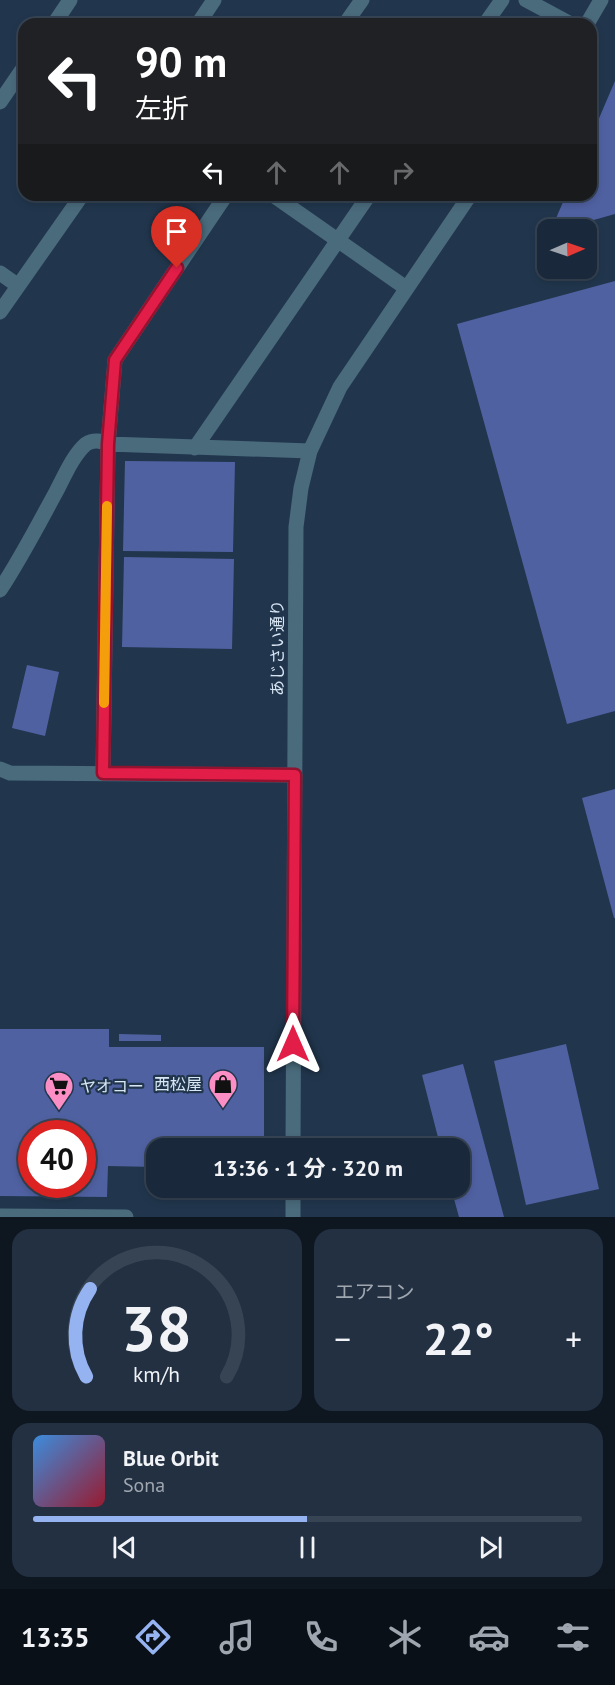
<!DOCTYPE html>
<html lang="ja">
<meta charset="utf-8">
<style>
:root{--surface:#19283a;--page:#223042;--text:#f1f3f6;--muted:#9fa6af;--line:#374454;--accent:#95b2f1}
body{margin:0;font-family:"PT Sans","Noto Sans JP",sans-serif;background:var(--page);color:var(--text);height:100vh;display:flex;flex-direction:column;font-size:22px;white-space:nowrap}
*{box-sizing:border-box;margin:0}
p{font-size:20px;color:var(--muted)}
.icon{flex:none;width:33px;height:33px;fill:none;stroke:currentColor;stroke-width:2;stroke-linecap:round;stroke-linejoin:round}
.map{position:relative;height:1217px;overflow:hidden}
.sheet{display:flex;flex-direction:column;gap:12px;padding:12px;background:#0e1620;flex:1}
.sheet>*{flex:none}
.banner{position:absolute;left:18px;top:18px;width:579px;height:183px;border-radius:18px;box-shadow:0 3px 9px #0003,0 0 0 2px var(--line);background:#202124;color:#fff;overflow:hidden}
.needle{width:39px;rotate:88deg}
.fabs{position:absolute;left:537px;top:219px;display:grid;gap:12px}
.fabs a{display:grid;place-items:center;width:60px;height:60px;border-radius:12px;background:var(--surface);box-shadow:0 3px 9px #0003,0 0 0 2px var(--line);font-size:30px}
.speed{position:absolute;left:18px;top:1120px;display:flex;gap:12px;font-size:30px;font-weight:700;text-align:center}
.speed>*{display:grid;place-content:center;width:78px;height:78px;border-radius:50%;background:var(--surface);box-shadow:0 3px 9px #0003,0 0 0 2px var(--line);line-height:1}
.speed .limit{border:9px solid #d22;background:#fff;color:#111}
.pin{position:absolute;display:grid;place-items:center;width:51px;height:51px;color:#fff;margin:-62px -26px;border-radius:50% 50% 50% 0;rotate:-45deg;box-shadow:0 0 6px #0007}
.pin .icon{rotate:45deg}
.me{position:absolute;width:66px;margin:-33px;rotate:0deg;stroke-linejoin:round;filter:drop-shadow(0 0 4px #0008)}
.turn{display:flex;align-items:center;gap:21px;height:126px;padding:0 18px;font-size:27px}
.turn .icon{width:78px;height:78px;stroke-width:2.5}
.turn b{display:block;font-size:42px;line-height:51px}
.lanes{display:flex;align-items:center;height:57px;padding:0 18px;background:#0003;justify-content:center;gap:30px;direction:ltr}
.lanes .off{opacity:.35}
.big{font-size:45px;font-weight:700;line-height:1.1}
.sheet .widget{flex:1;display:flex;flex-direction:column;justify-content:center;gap:9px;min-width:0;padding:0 21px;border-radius:18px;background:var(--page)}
.sheet .dial{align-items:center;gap:0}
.dial svg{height:156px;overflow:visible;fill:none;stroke:var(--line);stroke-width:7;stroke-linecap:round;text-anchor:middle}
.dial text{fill:var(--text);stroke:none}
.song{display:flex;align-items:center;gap:18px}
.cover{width:72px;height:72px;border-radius:9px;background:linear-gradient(135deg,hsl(210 70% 55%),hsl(350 70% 35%))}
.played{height:6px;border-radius:3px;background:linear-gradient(90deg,var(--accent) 50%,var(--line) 50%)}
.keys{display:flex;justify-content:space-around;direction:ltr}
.heat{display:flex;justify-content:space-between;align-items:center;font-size:33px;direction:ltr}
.sheet .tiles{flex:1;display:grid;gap:12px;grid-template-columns:1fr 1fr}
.widget:last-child{grid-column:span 2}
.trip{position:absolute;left:146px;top:1138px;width:324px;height:60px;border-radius:18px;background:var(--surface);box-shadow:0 3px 9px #0003,0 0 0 2px var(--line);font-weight:700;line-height:60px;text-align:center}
.tabs{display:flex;height:96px;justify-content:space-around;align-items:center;background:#0a1017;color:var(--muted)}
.tabs .icon{width:42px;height:42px}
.tabs .current{color:var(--accent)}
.tabs b{font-size:27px;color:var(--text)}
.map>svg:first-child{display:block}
.building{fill:#5061a2;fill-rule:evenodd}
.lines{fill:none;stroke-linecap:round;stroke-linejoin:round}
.minor{stroke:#4a6b7c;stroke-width:15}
.route-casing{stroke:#92132f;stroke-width:15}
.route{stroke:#e11d48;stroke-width:10}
.slow{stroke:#f59e0b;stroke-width:10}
.labels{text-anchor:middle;stroke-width:4.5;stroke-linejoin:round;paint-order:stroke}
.street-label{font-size:16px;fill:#d9e7f5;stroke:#21364d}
.poi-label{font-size:16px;fill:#d9e7f5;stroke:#21364d;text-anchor:end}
</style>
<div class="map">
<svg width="615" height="1217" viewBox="0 0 615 1217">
<rect width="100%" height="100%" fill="#21364d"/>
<path class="building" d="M 615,81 L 615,214 L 558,230 L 551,230 L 566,195 L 591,195 L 591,137 Z
M 615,281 L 615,711 L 567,724 L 457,324 Z
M 125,461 L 235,462 L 233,552 L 123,551 Z
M 124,557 L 234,559 L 232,649 L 122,647 Z
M 27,665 L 59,672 L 45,736 L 12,728 Z
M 615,789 L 615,918 L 614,918 L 582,798 Z
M 0,1029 L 109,1029 L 109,1047 L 264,1047 L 264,1149 L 156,1149 L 156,1167 L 108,1166 L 107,1197 L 0,1196 ZM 32,1134 L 82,1134 L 82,1185 L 32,1185 Z
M 119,1034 L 161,1035 L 161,1041 L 119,1041 Z
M 566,1044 L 599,1189 L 526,1205 L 494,1061 Z
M 463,1064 L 504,1217 L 459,1217 L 451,1188 L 459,1188 L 459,1149 L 441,1149 L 422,1075 Z"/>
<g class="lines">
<path class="minor" d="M 526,0 L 571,24
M 54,24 L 70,0
M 198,24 L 214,0
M 345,24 L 362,0
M 485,24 L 502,0
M 587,24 L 601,0
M 0,102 L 24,67
M 273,195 L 406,288
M 0,273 L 17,285
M 0,312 L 82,195
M 195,448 L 369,195
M 0,590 C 21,558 38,525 56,492 C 64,477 73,455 86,444 C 94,439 101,441 108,444 L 310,451
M 0,769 L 10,773 L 295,775
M 103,773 L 108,444 L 115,360 L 226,195
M 293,1149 L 296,527 L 301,488 L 310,451 L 340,387 L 470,195
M 0,1216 L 126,1217
M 293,1217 L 293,1188"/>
</g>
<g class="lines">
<g class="route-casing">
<path id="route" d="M 177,268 L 115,360 L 108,444 L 103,773 L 295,775 L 293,1044"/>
</g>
<use href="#route" class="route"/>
<path class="slow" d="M 104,703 L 107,506"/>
</g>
<defs>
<g id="shop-pin" transform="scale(1.5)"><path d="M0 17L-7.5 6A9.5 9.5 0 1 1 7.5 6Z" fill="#fb8fc5" stroke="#21364d"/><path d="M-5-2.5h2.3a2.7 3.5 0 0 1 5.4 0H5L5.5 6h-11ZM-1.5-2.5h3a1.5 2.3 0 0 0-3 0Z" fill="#111"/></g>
<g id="supermarket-pin" transform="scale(1.5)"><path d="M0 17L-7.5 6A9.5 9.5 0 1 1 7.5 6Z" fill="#fb8fc5" stroke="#21364d"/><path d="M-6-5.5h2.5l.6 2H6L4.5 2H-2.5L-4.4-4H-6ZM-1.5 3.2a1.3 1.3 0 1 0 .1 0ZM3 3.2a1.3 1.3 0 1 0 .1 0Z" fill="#111"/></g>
</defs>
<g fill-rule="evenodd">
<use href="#shop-pin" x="223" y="1084"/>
<use href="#supermarket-pin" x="59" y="1086"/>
</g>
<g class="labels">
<g class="street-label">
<text transform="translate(277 648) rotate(-90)" y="6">あじさい通り</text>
</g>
<g class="poi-label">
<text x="202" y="1090">西松屋</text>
<text x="80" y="1092" text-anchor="start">ヤオコー</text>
</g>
</g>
</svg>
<div class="fabs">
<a><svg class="needle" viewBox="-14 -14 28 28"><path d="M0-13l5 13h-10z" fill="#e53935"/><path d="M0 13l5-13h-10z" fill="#9fa6af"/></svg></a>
</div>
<div class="speed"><div class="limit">40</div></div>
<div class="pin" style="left:177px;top:268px;background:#d93025"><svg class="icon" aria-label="arrive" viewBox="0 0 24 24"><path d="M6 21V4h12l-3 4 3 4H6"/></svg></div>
<svg class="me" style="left:293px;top:1044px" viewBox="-20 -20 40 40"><path d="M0-17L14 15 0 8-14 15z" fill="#e11d48" stroke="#fff" stroke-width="4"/></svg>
<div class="trip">13:36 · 1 分 · 320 m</div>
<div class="banner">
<div class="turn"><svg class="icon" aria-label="left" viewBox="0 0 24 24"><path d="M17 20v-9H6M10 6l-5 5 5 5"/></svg><div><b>90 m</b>左折</div></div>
<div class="lanes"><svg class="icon" aria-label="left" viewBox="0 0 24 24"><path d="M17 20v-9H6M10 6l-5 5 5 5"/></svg><svg class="icon off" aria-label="ahead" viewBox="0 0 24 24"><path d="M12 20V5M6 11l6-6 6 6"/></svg><svg class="icon off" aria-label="ahead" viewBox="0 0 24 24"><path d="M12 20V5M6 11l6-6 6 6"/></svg><svg class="icon off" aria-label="right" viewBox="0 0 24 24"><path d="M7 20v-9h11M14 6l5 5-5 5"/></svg></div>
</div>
</div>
<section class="sheet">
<div class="tiles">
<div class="widget dial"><svg viewBox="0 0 100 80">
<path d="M14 69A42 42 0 1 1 86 69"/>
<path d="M14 69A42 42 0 0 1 16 24" stroke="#95b2f1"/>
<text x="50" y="56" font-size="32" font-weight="700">38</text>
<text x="50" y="72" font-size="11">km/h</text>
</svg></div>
<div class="widget"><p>エアコン</p>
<div class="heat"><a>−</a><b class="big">22°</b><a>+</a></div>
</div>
<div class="widget">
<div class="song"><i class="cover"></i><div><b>Blue Orbit</b><p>Sona</p></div></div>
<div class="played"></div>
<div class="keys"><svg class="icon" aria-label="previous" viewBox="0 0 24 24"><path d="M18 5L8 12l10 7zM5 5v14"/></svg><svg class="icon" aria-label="pause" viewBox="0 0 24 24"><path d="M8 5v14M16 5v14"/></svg><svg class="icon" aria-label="next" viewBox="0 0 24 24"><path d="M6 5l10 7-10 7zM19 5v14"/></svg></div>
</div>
</div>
</section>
<nav class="tabs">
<b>13:35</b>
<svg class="icon current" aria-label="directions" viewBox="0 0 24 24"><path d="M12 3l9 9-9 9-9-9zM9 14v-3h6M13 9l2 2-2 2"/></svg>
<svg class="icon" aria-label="music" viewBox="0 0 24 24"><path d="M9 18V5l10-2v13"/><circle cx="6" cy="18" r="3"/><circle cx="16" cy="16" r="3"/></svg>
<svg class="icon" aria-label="phone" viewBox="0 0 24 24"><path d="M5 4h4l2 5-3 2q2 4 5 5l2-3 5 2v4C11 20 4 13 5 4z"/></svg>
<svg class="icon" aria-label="climate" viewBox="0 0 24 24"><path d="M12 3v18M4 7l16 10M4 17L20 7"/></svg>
<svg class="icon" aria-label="car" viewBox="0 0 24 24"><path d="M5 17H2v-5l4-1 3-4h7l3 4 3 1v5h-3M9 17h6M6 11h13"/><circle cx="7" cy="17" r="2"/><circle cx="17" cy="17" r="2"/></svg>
<svg class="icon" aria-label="filters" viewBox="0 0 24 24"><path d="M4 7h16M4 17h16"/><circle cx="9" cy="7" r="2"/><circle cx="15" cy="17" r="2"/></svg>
</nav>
